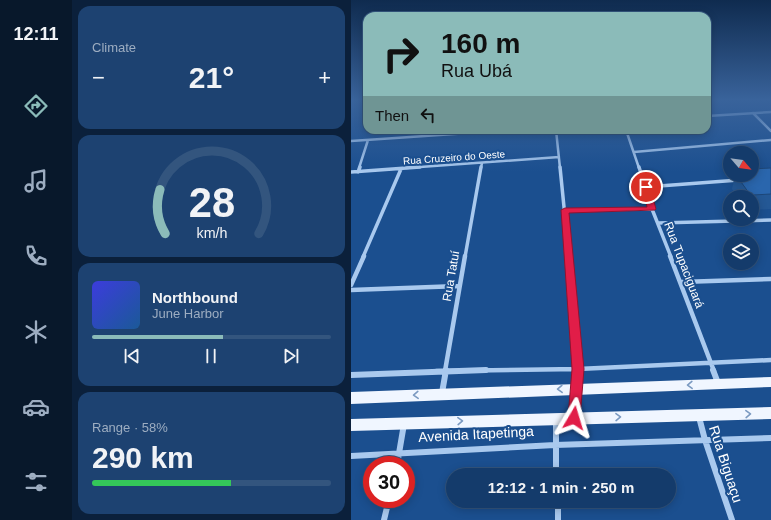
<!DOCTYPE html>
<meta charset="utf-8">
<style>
:root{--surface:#143b6b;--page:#1d4271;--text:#f1f3f6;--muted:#9dadc1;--line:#33557e;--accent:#8bbbb9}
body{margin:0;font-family:Helvetica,sans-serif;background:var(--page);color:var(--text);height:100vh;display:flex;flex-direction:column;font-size:15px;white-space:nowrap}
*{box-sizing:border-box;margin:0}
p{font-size:13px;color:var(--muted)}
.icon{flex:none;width:22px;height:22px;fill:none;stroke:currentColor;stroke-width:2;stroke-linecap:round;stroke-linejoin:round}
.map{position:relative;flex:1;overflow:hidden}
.side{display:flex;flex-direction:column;gap:6px;padding:6px;background:#0b203b;width:279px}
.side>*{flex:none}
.top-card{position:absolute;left:12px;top:12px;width:348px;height:122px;border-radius:12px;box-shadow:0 2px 10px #0003,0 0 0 1px var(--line);background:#8bbbb9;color:#111;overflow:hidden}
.needle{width:26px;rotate:118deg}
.buttons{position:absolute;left:372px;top:146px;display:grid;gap:8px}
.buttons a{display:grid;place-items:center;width:36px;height:36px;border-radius:50%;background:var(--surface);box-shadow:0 2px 10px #0003,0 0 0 1px var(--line);font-size:20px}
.speed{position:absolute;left:12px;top:456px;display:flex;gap:8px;font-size:20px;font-weight:700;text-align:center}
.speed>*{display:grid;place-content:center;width:52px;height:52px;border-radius:50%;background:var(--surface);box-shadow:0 2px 10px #0003,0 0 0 1px var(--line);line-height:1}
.speed .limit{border:6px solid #d22;background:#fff;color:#111}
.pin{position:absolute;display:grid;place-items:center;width:34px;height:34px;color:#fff;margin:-17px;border:2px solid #fff;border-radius:50%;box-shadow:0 1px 4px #0007}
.me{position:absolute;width:44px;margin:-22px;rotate:7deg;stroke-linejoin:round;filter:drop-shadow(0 0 3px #0008)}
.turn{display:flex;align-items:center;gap:14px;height:84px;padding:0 12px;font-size:18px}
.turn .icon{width:52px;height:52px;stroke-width:2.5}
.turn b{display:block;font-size:28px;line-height:34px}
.then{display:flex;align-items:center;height:38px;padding:0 12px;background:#0003;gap:8px;font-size:15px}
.big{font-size:30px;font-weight:700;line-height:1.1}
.side .card{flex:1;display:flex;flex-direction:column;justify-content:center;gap:6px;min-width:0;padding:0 14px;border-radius:12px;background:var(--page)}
.side .dial{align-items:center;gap:0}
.dial svg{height:104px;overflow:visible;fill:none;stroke:var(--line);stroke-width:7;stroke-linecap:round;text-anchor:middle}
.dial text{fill:var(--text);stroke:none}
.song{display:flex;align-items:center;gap:12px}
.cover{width:48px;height:48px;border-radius:6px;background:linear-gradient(135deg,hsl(240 70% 55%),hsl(210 70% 35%))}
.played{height:4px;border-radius:2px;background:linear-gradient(90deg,var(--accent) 55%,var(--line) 55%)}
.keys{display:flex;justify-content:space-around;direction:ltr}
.heat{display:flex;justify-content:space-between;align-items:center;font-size:22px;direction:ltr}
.charge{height:6px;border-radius:3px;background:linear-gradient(90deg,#34c759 58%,var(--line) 0)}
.trip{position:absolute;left:95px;top:468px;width:230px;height:40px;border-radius:20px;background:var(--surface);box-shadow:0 2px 10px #0003,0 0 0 1px var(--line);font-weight:700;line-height:40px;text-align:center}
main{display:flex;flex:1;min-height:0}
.tabs{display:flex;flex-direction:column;width:72px;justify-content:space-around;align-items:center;background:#08182b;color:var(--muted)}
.tabs .icon{width:28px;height:28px}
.tabs .active{color:var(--accent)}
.tabs b{font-size:18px;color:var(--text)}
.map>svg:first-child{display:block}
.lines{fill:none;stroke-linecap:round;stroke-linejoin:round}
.street-far3{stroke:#a9c9ee;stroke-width:2.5}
.street-far2{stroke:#a9c9ee;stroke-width:3.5}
.street-far1{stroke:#a9c9ee;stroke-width:4.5}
.street{stroke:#a9c9ee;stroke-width:6}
.primary{fill:#f0f6ff;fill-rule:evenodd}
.wall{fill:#245895}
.building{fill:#2a66ad;stroke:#1d4779}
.oneway{stroke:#7b9ac1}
.route{fill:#e11d48;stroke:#92132f}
.labels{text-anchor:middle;stroke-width:4;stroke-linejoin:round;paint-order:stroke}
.far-street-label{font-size:10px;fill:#fff;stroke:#1b4f8f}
.street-label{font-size:12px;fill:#fff;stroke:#1b4f8f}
.near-street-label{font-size:14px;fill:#fff;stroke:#1b4f8f}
</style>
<main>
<nav class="tabs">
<b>12:11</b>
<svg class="icon active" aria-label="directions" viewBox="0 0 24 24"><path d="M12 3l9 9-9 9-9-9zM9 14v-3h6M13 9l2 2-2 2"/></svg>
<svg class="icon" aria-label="music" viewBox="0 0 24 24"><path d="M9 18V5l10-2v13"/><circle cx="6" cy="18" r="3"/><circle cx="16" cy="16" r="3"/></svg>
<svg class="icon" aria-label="phone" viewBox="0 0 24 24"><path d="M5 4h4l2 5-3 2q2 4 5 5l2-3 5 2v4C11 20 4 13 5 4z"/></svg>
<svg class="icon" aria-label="climate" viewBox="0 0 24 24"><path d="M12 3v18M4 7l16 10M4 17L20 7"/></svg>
<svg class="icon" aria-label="car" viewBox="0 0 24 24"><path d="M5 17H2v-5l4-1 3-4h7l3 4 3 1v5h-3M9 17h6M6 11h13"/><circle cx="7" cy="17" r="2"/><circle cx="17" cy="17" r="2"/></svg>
<svg class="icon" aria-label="filters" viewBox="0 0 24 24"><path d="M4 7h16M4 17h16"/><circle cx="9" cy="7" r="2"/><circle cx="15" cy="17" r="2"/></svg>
</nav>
<section class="side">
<div class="card"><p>Climate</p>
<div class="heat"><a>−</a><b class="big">21°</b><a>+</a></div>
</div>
<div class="card dial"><svg viewBox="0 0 100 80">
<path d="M14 69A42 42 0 1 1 86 69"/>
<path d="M14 69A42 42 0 0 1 10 35" stroke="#8bbbb9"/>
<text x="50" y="56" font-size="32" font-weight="700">28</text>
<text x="50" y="72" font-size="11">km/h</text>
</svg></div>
<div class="card">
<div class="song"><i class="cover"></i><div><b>Northbound</b><p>June Harbor</p></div></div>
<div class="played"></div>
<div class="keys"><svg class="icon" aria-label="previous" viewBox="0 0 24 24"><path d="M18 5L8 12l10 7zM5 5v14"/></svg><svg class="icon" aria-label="pause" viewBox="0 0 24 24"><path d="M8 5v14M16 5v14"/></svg><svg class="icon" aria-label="next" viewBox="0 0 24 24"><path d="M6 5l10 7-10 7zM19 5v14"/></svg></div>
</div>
<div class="card"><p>Range · 58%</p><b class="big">290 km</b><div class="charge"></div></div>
</section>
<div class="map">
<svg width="420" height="520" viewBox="0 0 420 520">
<rect width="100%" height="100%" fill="#1b4f8f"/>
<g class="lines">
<path class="street-far3" d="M 402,113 L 420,131
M 356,116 L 420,112
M 205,130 L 209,168
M 275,130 L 288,168
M 0,141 L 161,130
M 283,152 L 420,140
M 8,168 L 17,140
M 55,168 L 208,157
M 130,168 L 131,163"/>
<path class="street-far2" d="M 209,167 L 218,257
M 288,167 L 301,209 L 320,257
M 0,172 L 69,167
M 7,172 L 9,167
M 295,187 L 388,180
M 214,210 L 301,209
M 307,223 L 420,220
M 12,257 L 50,169
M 114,257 L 130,167"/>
<path class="street-far1" d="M 218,256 L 227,371
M 319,256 L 363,371
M 330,282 L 420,279
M 0,285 L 13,256
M 0,290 L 108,286
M 85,371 L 227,369 L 420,360
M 94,371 L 114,256"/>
<path class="street" d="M 362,370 L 367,383
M 0,375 L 135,370
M 91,393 L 95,370
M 348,417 L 354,440 L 381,520
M 223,418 L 227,370
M 205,421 L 205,475
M 0,456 L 204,445 L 420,438
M 46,465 L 53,424
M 207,501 L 207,520
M 33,520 L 38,499"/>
<path class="primary" d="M 420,377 L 420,387 L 0,404 L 0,392 Z
M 420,407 L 420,419 L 0,431 L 0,419 Z"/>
</g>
<path class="wall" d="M 420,168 L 420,209 L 401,210 L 401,197 L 387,197 L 381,189 L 384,175 L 401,175 Z"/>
<path class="building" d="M 420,168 L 420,194 L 402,195 L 401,193 L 398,193 L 385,175 L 401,175 L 401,169 Z"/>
<defs><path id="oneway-chevron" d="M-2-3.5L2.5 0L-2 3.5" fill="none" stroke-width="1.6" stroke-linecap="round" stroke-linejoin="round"/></defs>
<g class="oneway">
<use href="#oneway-chevron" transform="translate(339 385) rotate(178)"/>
<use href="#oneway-chevron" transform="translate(209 389) rotate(178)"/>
<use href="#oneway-chevron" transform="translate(65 395) rotate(177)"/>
<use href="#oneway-chevron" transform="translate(397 414) rotate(-2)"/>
<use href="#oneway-chevron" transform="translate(267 417) rotate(-1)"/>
<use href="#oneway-chevron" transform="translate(109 421) rotate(-2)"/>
</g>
<linearGradient id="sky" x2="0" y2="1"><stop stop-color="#0f2b4f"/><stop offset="0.58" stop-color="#39639b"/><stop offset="1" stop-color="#39639b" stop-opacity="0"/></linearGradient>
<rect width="420" height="172" fill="url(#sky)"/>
<path class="route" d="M 295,185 L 299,187 L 305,209 L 304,210 L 218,213 L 233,369 L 229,418 L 228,422 L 223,424 L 218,422 L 217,418 L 221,369 L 210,210 L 214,208 L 296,207 L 292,187 Z"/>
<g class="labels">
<g class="far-street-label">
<text transform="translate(103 157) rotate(-4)" y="4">Rua Cruzeiro do Oeste</text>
</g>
<g class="street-label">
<text transform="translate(333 265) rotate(69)" y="4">Rua Tupaciguará</text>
<text transform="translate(100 276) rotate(-80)" y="4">Rua Tatuí</text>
</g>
<g class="near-street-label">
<text transform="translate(125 434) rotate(-3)" y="5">Avenida Itapetinga</text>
<text transform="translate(375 464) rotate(72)" y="5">Rua Biguaçu</text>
</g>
</g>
</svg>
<div class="buttons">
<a><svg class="needle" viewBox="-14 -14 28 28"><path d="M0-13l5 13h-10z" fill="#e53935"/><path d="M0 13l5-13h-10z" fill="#9dadc1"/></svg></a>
<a><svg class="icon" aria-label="search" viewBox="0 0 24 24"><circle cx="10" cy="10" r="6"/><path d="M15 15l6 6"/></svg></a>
<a><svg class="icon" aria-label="layers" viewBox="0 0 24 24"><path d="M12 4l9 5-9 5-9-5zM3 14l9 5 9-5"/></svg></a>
</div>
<div class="speed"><div class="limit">30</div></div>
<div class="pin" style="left:295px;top:187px;background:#d93025"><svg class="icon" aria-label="arrive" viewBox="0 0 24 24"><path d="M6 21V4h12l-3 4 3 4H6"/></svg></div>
<svg class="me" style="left:223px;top:418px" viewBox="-20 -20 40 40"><path d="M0-17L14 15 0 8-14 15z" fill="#e11d48" stroke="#fff" stroke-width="4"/></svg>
<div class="trip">12:12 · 1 min · 250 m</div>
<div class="top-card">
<div class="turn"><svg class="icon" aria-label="right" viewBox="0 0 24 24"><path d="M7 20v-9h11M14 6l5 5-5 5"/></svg><div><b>160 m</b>Rua Ubá</div></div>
<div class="then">Then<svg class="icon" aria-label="left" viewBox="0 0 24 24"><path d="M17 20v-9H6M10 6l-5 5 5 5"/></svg></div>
</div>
</div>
</main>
